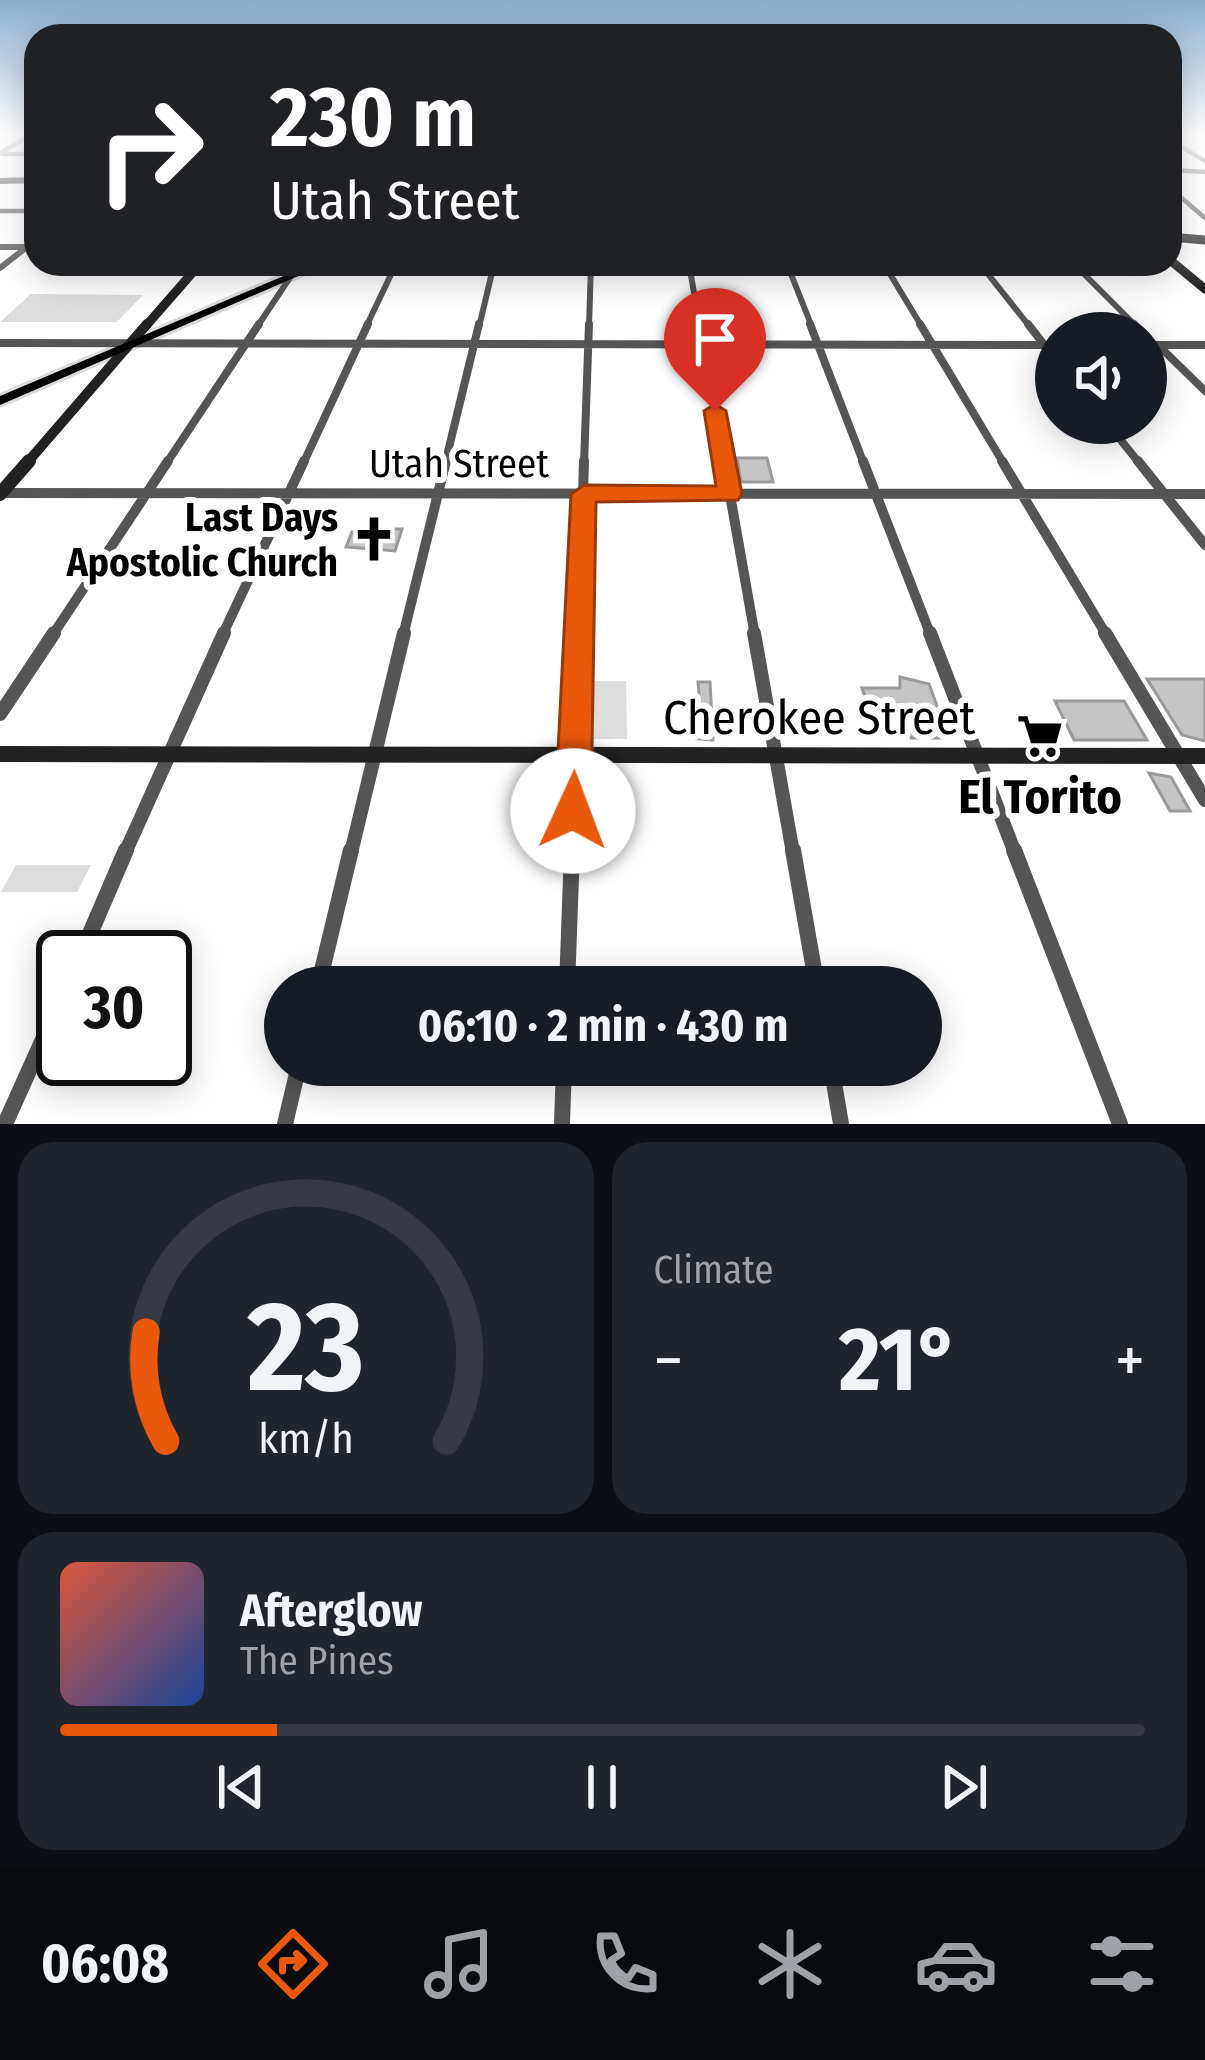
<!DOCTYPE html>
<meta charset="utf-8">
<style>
:root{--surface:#171b24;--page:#20242c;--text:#f1f3f6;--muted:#9ea1a6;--line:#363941;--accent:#ea580c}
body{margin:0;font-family:"Fira Sans Condensed",sans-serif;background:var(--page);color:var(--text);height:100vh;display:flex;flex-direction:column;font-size:45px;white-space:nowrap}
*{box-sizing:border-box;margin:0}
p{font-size:39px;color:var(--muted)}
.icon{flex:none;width:66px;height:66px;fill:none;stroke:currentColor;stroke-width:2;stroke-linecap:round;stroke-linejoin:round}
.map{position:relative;height:1124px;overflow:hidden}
.sheet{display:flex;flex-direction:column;gap:18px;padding:18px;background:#0d0f14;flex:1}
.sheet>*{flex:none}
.hud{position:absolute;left:24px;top:24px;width:1158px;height:252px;border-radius:36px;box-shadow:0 6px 30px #0003;background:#202124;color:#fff;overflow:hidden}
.controls{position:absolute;left:1035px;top:312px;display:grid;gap:24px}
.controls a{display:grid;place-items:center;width:132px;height:132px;border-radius:50%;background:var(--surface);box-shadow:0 6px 30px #0003;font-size:60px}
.speed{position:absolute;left:36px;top:930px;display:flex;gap:24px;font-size:60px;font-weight:700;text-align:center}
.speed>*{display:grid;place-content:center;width:156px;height:156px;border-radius:50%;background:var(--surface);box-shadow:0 6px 30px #0003;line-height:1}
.speed .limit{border:6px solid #111;border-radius:18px;background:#fff;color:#111}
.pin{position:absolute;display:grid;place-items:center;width:102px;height:102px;color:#fff;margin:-123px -51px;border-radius:50% 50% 50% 0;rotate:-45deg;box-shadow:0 0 12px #0007}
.pin .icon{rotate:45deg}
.me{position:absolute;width:132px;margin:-66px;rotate:2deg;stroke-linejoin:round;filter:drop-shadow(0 0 9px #0008)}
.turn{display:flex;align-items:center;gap:42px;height:252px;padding:0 48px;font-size:54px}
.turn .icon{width:156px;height:156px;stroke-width:2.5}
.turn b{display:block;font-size:84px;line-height:102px}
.big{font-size:90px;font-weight:700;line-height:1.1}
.sheet .tile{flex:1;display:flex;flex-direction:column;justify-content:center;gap:18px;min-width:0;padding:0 42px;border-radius:36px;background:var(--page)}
.sheet .dial{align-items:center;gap:0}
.dial svg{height:312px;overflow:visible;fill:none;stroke:var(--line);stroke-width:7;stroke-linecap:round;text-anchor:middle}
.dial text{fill:var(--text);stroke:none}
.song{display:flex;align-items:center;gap:36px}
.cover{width:144px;height:144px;border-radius:18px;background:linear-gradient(135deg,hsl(10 70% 55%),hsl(220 70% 35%))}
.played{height:12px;border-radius:6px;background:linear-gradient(90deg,var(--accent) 20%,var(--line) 20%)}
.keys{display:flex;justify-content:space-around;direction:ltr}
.heat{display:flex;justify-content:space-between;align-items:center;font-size:66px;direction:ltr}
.sheet .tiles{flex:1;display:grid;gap:18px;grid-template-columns:1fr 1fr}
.tile:last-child{grid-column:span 2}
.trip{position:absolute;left:264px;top:966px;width:678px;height:120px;border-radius:60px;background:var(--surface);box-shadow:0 6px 30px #0003;font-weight:700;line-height:120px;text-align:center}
.tab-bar{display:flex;height:192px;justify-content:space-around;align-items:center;background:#090b0e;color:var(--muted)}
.tab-bar .icon{width:84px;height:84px}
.tab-bar .current{color:var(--accent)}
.tab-bar b{font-size:54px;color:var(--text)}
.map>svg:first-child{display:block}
.green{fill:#dcdcdc}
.building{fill:#c4c4c4;stroke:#999;stroke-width:3}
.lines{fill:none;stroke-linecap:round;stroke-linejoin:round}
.primary-casing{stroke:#dbdbdb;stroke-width:6}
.street-far5{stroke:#555;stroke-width:4.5}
.street-far4{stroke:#555;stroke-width:6}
.street-far3{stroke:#555;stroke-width:8}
.street-far2{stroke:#555;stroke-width:10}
.street-far1{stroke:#555;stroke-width:14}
.street{stroke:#555;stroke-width:16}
.secondary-far4{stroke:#222;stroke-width:6}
.secondary-far3{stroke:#222;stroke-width:9}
.secondary-far2{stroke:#222;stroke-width:10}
.secondary-far1{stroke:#222;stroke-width:14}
.secondary{stroke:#222;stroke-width:16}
.primary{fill:#000;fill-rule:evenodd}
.route{fill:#ea580c;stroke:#983908;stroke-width:3}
.labels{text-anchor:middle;stroke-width:12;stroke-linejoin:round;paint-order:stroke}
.street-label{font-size:39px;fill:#000;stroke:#fff}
.poi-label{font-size:39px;font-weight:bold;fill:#000;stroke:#fff;text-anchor:end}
.near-street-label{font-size:48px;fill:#000;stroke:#fff}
.near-poi-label{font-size:48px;font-weight:bold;fill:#000;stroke:#fff}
</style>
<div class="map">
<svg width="1205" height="1124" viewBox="0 0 1205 1124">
<rect width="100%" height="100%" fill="#fff"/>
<path class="green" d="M 31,294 L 143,295 L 117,322 L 0,322 Z
M 593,681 L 626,681 L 627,739 L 593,739 Z
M 16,865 L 91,865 L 77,892 L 1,892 Z"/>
<path class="building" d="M 737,458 L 767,458 L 773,482 L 741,482 Z
M 391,529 L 402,529 L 395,551 L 346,547 L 352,532 Z
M 900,677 L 929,684 L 949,738 L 911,738 L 901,709 L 869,709 L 862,688 L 900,688 Z
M 1147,679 L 1205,679 L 1205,741 L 1182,735 Z
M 698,682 L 710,682 L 713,740 L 689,738 L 686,709 L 700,706 Z
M 1055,701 L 1124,701 L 1147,740 L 1074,740 Z
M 1149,773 L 1171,777 L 1190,811 L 1170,811 Z"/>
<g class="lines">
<g class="primary-casing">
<path id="primary" d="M 312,264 L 326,264 L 0,405 L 0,396 Z"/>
</g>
<path class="street-far5" d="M 1170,140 L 1205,161
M 0,153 L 36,132
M 3,154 L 36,154
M 1170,170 L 1205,172
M 1170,188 L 1205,218
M 0,211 L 36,211"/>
<path class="street-far4" d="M 0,247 L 28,247
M 689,264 L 700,327
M 787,264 L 812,327
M 884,264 L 922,327
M 980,264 L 1030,327
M 1074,264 L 1137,327
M 0,268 L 36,240
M 257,327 L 299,264
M 366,327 L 396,264
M 479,327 L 494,264
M 589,327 L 591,264"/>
<path class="street-far3" d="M 700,324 L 724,464
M 810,324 L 864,464
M 920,324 L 1004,464
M 1028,324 L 1056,360
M 1134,324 L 1143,333
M 0,343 L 1056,345
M 1146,345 L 1205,345
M 1158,345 L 1205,391
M 1107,423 L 1140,464
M 166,464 L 259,324
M 303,464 L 368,324
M 445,464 L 479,324
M 584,464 L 589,324"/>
<path class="street-far2" d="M 724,461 L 755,636
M 863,461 L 931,636
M 1002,461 L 1107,636
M 1138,461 L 1205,545
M 0,493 L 1205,494
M 52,636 L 168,461
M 222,636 L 304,461
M 403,636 L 446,461
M 579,636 L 584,461"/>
<path class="street-far1" d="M 754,633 L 793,853
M 930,633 L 1015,853
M 1105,633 L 1205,800
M 0,714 L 54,633
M 125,853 L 224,633
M 351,853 L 404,633
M 571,853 L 579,633"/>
<path class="street" d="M 793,850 L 817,987
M 1014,850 L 1120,1124
M 80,957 L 126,850
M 318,987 L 351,850
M 567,987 L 572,850
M 831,1065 L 841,1124
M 5,1124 L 63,995
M 285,1124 L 299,1065
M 562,1124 L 564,1065"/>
<path class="secondary-far4" d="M 0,181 L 36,180"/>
<path class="secondary-far3" d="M 1170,237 L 1205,240
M 1170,260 L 1205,289
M 145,327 L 200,264"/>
<path class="secondary-far2" d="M 26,464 L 147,324"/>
<path class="secondary-far1" d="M 0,494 L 29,461"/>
<path class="secondary" d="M 0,754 L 1205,756"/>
<use href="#primary" class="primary"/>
</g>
<linearGradient id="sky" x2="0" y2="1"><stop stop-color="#8cadcc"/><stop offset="0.46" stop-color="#fff"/><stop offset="1" stop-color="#fff" stop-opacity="0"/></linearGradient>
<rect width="1205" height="289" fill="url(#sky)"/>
<path class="route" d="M 715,404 L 726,411 L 742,494 L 738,500 L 596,502 L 591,811 L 586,823 L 573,828 L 560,823 L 555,811 L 571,494 L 584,485 L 716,486 L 704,411 Z"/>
<defs>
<g id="church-bare" transform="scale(3.6)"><path d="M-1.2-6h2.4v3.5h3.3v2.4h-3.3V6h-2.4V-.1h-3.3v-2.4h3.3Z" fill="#000" stroke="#fff" stroke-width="2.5" paint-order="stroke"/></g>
<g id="supermarket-bare" transform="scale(3.6)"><path d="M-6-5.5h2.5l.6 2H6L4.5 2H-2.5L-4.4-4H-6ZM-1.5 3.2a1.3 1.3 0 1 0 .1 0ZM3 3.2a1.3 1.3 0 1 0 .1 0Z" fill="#000" stroke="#fff" stroke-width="2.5" paint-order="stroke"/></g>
</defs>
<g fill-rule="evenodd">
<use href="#church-bare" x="374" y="539"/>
<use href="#supermarket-bare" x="1040" y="736"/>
</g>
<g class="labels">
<g class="street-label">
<text x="459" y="477">Utah Street</text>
</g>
<g class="poi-label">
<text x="338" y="531">Last Days<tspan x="338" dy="45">Apostolic Church</tspan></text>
</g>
<g class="near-street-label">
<text x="819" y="734">Cherokee Street</text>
</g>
<g class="near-poi-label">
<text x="1040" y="813">El Torito</text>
</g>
</g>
</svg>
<div class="controls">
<a><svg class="icon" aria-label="sound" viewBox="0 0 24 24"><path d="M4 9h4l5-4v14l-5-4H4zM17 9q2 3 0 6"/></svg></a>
</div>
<div class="speed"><div class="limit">30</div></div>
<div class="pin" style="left:715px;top:411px;background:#d93025"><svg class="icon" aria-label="arrive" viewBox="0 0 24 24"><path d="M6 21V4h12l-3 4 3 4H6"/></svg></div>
<svg class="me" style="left:573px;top:811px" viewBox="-20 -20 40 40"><circle r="19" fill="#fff"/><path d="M0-13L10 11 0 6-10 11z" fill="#ea580c"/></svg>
<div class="trip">06:10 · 2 min · 430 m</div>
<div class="hud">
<div class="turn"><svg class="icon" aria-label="right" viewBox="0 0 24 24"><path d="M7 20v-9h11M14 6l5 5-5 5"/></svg><div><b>230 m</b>Utah Street</div></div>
</div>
</div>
<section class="sheet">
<div class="tiles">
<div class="tile dial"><svg viewBox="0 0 100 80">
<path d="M14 69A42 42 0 1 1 86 69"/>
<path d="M14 69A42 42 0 0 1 9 41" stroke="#ea580c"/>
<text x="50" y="56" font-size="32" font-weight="700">23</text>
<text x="50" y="72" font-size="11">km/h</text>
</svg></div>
<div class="tile"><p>Climate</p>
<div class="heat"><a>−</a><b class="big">21°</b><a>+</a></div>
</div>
<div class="tile">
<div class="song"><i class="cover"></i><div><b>Afterglow</b><p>The Pines</p></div></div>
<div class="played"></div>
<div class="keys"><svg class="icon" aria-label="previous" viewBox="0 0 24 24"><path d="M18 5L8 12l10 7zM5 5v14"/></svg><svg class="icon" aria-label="pause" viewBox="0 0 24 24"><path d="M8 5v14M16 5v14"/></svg><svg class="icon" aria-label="next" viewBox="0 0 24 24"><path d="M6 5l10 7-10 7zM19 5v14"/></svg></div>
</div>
</div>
</section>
<nav class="tab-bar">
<b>06:08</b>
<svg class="icon current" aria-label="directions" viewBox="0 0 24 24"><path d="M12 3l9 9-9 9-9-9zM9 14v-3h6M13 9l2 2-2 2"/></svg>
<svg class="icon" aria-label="music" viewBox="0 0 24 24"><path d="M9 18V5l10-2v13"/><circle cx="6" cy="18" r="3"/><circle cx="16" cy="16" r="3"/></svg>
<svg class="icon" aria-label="phone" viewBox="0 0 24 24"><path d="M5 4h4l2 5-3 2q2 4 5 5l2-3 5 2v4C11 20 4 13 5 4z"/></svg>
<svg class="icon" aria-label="climate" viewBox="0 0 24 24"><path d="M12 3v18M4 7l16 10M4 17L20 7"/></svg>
<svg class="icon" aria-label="car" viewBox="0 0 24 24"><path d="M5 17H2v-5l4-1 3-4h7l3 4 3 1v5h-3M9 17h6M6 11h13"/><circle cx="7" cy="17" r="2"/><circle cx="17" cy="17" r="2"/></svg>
<svg class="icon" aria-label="filters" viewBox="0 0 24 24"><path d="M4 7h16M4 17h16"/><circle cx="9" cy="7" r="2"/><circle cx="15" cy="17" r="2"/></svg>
</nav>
